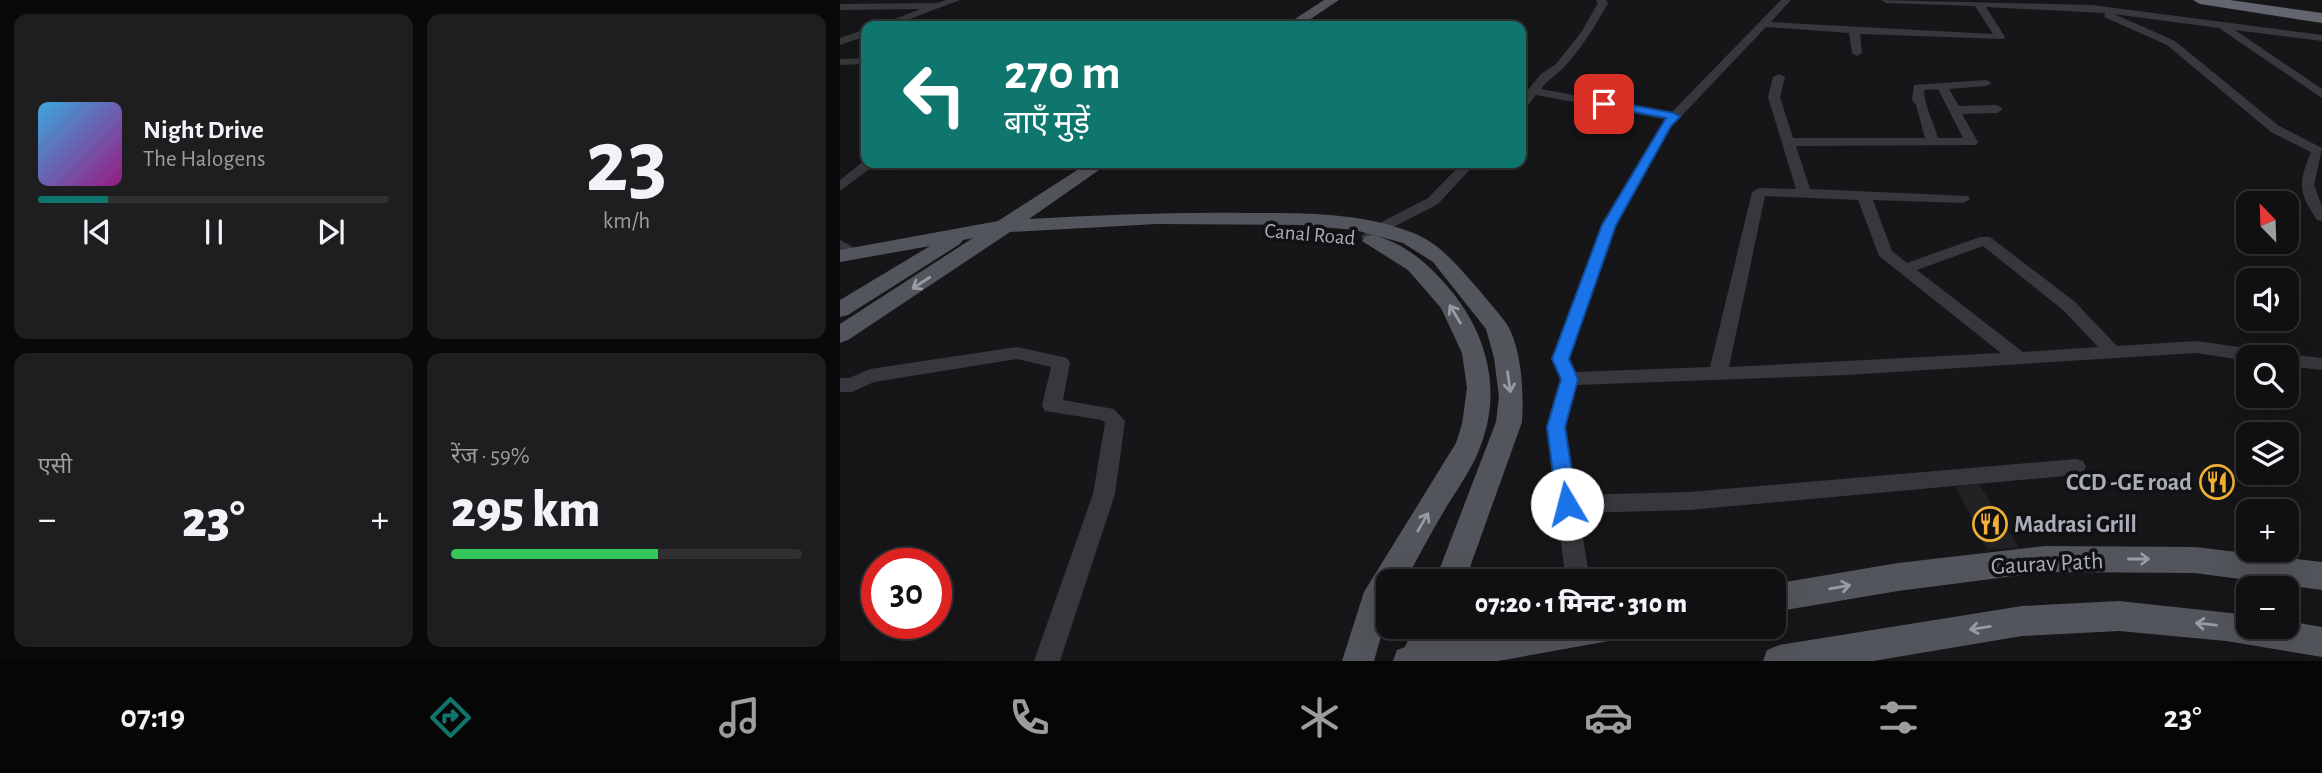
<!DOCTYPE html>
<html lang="hi">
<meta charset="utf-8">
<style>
:root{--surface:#101012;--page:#1e1e20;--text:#f1f3f6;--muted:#9c9d9f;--line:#303032;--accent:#0f766e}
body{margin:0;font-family:"Alegreya Sans","Noto Sans Devanagari",sans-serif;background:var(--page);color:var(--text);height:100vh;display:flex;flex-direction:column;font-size:26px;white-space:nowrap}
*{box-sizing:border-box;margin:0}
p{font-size:23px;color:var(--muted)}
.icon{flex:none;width:38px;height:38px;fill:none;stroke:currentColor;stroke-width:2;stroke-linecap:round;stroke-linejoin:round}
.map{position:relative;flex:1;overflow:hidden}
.sheet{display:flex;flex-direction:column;gap:14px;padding:14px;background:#09090a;width:840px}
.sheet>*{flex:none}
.top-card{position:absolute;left:21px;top:21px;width:665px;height:147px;border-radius:14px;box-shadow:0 7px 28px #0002,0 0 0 2px var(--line);background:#0f766e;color:#fff;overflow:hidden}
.needle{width:46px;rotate:337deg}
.fabs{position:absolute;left:1396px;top:191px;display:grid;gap:14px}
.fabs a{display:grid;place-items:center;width:63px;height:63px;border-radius:14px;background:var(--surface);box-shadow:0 7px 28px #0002,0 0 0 2px var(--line);font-size:35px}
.speed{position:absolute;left:21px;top:548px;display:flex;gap:14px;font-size:35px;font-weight:700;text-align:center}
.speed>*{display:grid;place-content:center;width:91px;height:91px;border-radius:50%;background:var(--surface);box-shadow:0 7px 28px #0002,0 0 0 2px var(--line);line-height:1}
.speed .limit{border:10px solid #d22;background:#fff;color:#111}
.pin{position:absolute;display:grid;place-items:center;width:60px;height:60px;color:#fff;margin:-30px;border-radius:14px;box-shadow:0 4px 10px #0006}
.me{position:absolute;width:77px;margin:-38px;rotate:352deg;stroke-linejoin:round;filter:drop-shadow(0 0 5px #0008)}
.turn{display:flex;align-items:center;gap:24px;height:147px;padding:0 28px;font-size:32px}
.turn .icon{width:91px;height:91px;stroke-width:2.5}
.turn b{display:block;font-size:49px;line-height:60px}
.big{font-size:52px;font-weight:800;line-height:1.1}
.sheet .widget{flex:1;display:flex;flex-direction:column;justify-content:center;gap:10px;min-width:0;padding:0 24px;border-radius:14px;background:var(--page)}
.sheet .dial{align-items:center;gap:0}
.dial b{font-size:91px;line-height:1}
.song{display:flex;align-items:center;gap:21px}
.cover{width:84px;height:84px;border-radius:10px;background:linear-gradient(135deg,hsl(200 70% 55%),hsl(310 70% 35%))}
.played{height:7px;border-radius:4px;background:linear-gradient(90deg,var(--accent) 20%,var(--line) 20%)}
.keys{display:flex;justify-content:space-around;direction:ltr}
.heat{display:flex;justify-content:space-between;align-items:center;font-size:38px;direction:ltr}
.charge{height:10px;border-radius:5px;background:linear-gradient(90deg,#34c759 59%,var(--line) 0)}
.sheet .tiles{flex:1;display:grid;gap:14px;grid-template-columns:repeat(2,1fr)}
.trip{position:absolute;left:536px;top:569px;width:410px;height:70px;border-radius:14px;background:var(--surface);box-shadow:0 7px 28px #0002,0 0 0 2px var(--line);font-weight:800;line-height:70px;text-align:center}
.tab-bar{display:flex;height:112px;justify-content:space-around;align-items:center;background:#060607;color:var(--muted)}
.tab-bar .icon{width:49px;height:49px}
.tab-bar .on{color:var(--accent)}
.tab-bar b{font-size:32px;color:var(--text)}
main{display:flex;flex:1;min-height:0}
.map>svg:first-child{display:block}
.built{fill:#222225}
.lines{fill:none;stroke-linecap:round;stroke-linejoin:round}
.minor{fill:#37383d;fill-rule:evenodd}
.major{fill:#53555c;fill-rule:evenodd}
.highway{fill:#63666e;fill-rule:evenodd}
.oneway{stroke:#979ba6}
.route{fill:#1a73e8;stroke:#114b97;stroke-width:2}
.labels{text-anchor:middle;stroke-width:7;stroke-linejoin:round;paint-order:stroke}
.street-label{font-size:21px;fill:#a8adb8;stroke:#111113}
.near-poi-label{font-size:24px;font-weight:bold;fill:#a8adb8;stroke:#111113;text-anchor:end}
.near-street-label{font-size:24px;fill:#a8adb8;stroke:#111113}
</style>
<main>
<section class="sheet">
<div class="tiles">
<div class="widget">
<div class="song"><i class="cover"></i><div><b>Night Drive</b><p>The Halogens</p></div></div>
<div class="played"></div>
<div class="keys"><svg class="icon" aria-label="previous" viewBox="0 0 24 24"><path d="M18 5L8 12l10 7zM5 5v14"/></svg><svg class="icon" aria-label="pause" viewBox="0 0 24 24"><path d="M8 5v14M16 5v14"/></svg><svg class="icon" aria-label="next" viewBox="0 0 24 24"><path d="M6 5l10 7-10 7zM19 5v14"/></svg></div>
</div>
<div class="widget dial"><b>23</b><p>km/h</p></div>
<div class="widget"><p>एसी</p>
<div class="heat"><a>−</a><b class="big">23°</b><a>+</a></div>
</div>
<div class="widget"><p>रेंज · 59%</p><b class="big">295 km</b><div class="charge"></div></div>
</div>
</section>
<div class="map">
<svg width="1482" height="661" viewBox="0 0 1482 661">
<rect width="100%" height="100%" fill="#161618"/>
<path class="built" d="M 1139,484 L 1179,548 L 1147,549 L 1116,487 Z"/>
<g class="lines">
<path class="minor" d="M 106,0 L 120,0 L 51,26 L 37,26 L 80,9 L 0,10 L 0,4 L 97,3 Z
M 756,0 L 766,0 L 768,3 C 756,25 743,46 726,65 C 718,74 708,79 701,89 L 831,113 L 941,0 L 951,0 L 931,22 L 1153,34 L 1135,6 L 1046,3 L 1041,0 L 1252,5 L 1482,35 L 1482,41 L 1395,30 L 1482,89 L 1482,98 L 1379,28 L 1274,14 L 1335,41 L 1439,126 L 1482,148 L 1474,185 L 1482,206 L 1482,221 L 1477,220 C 1458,192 1458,184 1471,152 L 1431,132 L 1327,45 L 1264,17 L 1265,13 L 1146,7 L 1165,37 L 1164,39 L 1020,34 L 1022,53 L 1017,56 L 1012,53 L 1009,33 L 926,27 L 832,126 L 776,225 L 729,359 L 735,372 L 870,367 L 912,192 L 919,188 L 956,189 L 928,97 L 933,77 L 939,74 L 945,77 L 940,97 L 953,138 L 1085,138 L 1076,105 L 1072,100 L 1074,85 L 1146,80 L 1152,83 L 1146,86 L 1109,89 L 1119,106 L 1157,105 L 1163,109 L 1157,113 L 1122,114 L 1138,142 L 1136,145 L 956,146 L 970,189 L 1128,196 L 1130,199 L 1123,203 L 1033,200 L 1052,251 L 1067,263 L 1140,237 L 1150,237 L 1235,302 L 1277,346 L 1356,341 L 1428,351 L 1434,353 L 1437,357 L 1409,357 L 1409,361 L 1356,353 L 1007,375 L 737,385 L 726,427 L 736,495 L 849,492 L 1236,459 L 1243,461 L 1246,467 L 1243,473 L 1236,475 L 849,510 L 739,513 L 750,581 L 726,581 L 706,427 L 720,379 L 711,359 L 762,225 L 825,119 L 696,95 L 685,109 L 681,110 L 681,98 L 701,74 L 716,64 L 742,31 L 758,3 ZM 1098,89 L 1123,138 L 1098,138 C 1094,123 1084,105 1084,90 ZM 925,196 L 1018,200 L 1039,256 L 1161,353 L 889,367 ZM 1143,246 L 1223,310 L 1258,347 L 1183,352 L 1077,270 Z
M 185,22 L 193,26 L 181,26 Z
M 26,29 L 26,36 L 0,45 L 0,38 Z
M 26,58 L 26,64 L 0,65 L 0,59 Z
M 24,161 L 36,164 L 0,191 L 0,180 Z
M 622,163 L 636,163 L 598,204 L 542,233 L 534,240 L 524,240 L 521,237 L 532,227 L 588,198 Z
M 0,240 L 24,253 L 16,258 L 0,251 Z
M 177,347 L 227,358 L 230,363 L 223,400 L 274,409 L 285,421 L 275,494 L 220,661 L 194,661 L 253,494 L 265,423 L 262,420 L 205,411 L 202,406 L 211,367 L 177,359 L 34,382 L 12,392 L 0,392 L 0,378 L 9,378 L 30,369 Z
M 1447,354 L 1482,358 L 1482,370 L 1447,366 L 1447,357 L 1440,357 Z"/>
<path class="major" d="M 484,0 L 499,0 L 460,26 L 444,26 Z
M 248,163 L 269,163 L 189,219 C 262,215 334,212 407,213 C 463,213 523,212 576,234 C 603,246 620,269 639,290 C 648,301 658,312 666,323 C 682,347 684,394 682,422 L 625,581 L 595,581 L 656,422 L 659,397 L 654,358 L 646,329 L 593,262 L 563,243 L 515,230 L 461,225 L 317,224 L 170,232 L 8,340 L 0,343 L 0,324 L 133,238 L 123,240 L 120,244 L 8,315 L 0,317 L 0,300 L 90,246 L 0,262 L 0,250 L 158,221 Z
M 532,235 C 566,243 591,266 613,293 C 647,336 661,389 642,442 C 634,467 617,489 604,511 C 590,534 578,558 565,581 L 548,581 L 548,612 L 534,661 L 502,661 L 524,592 L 616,443 L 622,424 L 627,388 L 622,353 L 601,308 L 568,270 L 522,241 L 525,237 Z
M 1205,546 L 1355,547 L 1482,562 L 1482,590 L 1355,573 L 1205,572 L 1058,591 L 933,612 L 933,584 L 1058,563 Z
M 1279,601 L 1409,615 L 1409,626 L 1447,626 L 1447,621 L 1482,627 L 1482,657 L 1386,641 L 1279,631 L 1182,636 L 1033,661 L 923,661 L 927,650 L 939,645 L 1182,606 Z
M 574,626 L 606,626 L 600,640 L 678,626 L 785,626 L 780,637 L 769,641 L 658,661 L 553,661 L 557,650 L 565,647 Z"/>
<path class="highway" d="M 1353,0 L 1390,0 L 1482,13 L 1482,23 L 1360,4 Z"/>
</g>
<defs><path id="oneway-shaft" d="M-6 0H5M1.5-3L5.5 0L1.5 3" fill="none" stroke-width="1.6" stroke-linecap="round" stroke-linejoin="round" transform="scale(1.75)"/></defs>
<g class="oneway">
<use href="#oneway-shaft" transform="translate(81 283) rotate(147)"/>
<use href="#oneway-shaft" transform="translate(615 314) rotate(-121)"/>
<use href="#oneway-shaft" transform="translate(669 382) rotate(82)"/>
<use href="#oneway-shaft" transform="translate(583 522) rotate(-60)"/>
<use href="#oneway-shaft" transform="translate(1299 559)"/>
<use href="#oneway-shaft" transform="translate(1000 587) rotate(-10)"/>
<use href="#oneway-shaft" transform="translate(1366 624) rotate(-174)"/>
<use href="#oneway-shaft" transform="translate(1140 628) rotate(171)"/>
</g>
<path class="route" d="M 764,100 L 834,113 L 840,117 L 831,126 L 776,225 L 729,359 L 738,379 L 725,427 L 737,504 L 734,510 L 727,513 L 720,510 L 717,504 L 707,427 L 721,379 L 712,359 L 762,225 L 826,118 L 760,106 L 760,101 Z"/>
<defs>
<g id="restaurant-ring" transform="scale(1.75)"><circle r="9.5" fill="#111113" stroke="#f2b134" stroke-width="1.5"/><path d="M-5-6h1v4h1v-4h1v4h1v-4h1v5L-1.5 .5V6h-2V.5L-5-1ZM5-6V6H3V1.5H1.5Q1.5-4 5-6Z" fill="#f2b134"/></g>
</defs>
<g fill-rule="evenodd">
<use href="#restaurant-ring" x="1377" y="482"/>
<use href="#restaurant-ring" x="1150" y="524"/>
</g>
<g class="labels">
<g class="street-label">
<text transform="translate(470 234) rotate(5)" y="7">Canal Road</text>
</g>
<g class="near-poi-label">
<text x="1352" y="490">CCD -GE road</text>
<text x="1174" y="532" text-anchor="start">Madrasi Grill</text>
</g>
<g class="near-street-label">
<text transform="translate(1207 563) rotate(-3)" y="8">Gaurav Path</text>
</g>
</g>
</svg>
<div class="fabs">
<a><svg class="needle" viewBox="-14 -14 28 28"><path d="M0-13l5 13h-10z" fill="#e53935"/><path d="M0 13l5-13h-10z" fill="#9c9d9f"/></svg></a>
<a><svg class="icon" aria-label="sound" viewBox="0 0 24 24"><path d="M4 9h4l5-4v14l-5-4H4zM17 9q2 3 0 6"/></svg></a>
<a><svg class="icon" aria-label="search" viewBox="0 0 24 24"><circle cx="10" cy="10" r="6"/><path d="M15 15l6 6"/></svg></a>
<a><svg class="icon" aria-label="layers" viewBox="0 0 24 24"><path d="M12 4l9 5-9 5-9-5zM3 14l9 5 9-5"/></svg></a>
<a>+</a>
<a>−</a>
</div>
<div class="speed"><div class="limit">30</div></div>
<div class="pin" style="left:764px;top:104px;background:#d93025"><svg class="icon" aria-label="arrive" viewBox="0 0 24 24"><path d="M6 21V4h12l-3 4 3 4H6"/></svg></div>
<svg class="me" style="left:727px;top:504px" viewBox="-20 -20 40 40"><circle r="19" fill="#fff"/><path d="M0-13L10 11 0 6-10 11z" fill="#1a73e8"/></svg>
<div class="trip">07:20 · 1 मिनट · 310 m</div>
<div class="top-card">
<div class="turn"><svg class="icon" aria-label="left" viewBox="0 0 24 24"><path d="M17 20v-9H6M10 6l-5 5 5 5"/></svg><div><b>270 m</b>बाएँ मुड़ें</div></div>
</div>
</div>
</main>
<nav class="tab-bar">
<b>07:19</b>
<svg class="icon on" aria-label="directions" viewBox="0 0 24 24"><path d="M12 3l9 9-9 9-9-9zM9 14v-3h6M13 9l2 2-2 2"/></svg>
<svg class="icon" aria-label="music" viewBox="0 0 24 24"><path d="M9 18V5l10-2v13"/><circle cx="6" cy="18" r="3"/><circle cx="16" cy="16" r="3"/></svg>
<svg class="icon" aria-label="phone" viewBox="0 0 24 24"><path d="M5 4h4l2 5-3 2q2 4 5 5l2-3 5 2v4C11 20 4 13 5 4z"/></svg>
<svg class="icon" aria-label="climate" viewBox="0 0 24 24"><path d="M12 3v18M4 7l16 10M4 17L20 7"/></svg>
<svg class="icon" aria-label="car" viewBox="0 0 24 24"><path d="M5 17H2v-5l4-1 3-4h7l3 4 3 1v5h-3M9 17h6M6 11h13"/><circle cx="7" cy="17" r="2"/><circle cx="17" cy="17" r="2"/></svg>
<svg class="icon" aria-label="filters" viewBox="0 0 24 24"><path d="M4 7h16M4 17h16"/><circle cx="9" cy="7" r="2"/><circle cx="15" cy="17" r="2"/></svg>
<b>23°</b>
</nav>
